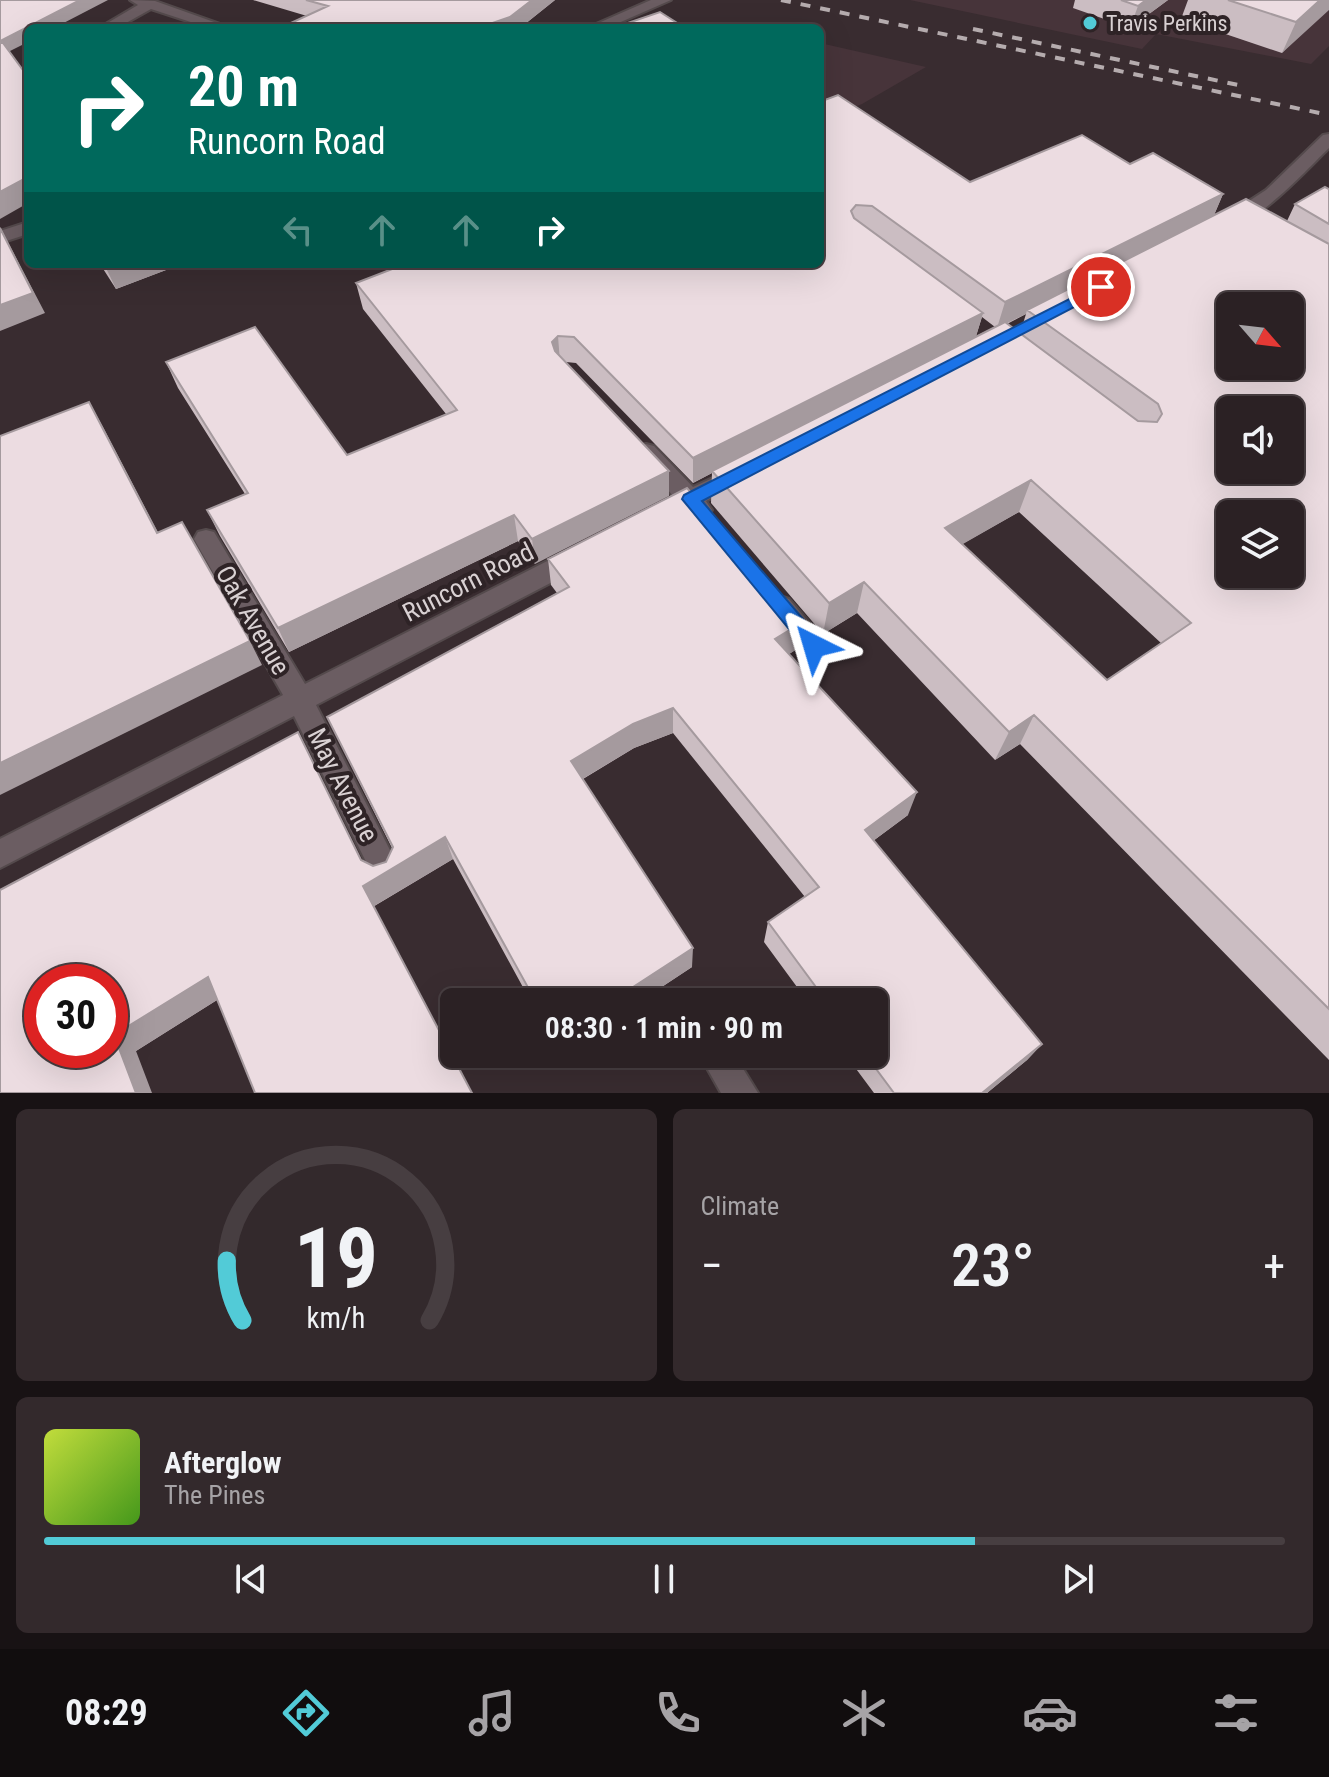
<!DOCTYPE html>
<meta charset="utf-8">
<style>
:root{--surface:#2b2124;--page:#33292c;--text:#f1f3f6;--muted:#a6a3a6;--line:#473e41;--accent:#52cbd7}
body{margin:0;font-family:"Roboto Condensed",sans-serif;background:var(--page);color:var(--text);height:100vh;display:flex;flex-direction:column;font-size:30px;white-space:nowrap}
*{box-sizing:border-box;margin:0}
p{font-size:26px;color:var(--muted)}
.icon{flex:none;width:44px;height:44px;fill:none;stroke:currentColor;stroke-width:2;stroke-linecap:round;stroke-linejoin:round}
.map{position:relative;height:1093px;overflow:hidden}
.drawer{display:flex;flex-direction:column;gap:16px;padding:16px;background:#181214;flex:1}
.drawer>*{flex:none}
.top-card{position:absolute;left:24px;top:24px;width:800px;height:244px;border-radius:12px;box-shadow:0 8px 32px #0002,0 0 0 2px var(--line);background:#00695c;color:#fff;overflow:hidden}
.needle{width:52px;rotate:118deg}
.buttons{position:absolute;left:1216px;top:292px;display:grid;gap:16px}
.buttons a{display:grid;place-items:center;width:88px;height:88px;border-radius:12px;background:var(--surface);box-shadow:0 8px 32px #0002,0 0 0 2px var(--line);font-size:40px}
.speed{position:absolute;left:24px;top:964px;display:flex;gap:16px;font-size:40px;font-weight:700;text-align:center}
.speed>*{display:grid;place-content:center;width:104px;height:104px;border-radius:50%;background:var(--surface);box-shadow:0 8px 32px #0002,0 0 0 2px var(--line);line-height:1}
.speed .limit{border:12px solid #d22;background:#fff;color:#111}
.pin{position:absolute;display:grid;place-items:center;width:68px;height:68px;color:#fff;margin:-34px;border:4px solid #fff;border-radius:50%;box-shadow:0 2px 8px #0007}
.me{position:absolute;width:88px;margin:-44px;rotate:320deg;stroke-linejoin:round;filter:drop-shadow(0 0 6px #0008)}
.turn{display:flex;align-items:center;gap:28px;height:168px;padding:0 32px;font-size:36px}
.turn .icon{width:104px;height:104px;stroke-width:2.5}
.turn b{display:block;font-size:56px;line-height:68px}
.lanes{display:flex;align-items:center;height:76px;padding:0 32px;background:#0003;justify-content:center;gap:40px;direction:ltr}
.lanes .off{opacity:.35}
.big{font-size:60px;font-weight:600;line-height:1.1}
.drawer .widget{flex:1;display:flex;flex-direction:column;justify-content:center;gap:12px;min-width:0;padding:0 28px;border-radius:12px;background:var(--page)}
.drawer .dial{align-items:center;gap:0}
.dial svg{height:208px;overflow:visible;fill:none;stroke:var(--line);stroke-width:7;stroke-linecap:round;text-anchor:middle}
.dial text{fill:var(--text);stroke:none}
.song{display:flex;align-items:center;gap:24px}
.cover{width:96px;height:96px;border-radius:12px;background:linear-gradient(135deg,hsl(70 70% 55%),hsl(100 70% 35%))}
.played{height:8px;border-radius:4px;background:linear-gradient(90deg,var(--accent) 75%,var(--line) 75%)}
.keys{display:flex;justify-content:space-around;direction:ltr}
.heat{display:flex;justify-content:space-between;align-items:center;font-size:44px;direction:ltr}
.drawer .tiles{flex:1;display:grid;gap:16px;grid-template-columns:1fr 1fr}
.widget:last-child{grid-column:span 2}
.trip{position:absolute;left:440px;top:988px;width:448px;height:80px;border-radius:12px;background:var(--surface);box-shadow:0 8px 32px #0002,0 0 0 2px var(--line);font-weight:600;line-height:80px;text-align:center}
.tabs{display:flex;height:128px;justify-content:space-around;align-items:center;background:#110d0e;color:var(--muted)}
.tabs .icon{width:56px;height:56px}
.tabs .active{color:var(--accent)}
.tabs b{font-size:36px;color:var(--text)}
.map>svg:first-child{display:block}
.built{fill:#47343a}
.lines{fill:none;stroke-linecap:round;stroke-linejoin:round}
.minor-casing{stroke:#544a4c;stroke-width:4}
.minor{fill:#6b5d62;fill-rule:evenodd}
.rail{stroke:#b5acae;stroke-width:4;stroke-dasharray:10 10;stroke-linecap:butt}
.wall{fill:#cbbdc2;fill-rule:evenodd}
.shaded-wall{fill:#a59a9e}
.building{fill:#ecdce1;stroke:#a59a9e;stroke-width:2;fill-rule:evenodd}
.route{fill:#1a73e8;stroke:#114b97;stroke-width:2}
.poi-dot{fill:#52cbd7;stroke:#2e2326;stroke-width:3}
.labels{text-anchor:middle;stroke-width:8;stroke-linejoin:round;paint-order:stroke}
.far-poi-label{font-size:22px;fill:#d9d1d3;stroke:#2e2326;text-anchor:start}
.street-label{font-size:26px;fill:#d9d1d3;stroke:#2e2326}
</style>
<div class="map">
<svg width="1329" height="1093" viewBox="0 0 1329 1093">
<rect width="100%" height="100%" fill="#392c30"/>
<path class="built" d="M 910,0 L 1329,0 L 1329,46 L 1311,64 L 1156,34 L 1142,49 Z
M 820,43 L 926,67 L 862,104 L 820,121 Z"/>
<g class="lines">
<g class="minor-casing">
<path id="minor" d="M 130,0 L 155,1 L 231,28 L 209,28 L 151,9 L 117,28 L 99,28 L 138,5 Z
M 651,0 L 671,0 L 607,28 L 587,28 Z
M 1329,134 L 1329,148 C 1309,167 1250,233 1223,226 L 1220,222 L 1223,218 L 1266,190 L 1323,135 Z
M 28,222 L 28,234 L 0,243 L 0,231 Z
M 646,444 L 654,446 L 693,487 L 741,465 L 749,467 L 752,473 L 749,479 L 706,501 L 712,510 L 708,516 L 700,519 L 687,511 L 667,520 L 659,517 L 655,511 L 659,505 L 674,497 L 635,452 L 638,446 Z
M 206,530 L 214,532 L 305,684 L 569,550 L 578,548 L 587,550 L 590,557 L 587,564 L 316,705 L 395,860 L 400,870 L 395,880 L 385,884 L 375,880 L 294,716 L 0,868 L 0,839 L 283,695 L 194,539 L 198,532 Z
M 780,596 L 789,599 L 823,638 L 827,646 L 823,654 C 801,661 784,629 771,613 L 767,606 L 771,599 Z
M 699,1054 L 734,1054 L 758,1093 L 721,1093 Z"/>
</g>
<use href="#minor" class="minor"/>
<path class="rail" d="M 781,0 L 1329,115
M 973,29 L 1243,86"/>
</g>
<path class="wall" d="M 253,0 L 555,0 L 520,28 L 280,28 L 307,16 Z
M 1075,0 L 1168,0 L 1130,28 L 1073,8 Z
M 1188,0 L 1329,0 L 1282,53 L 1181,19 Z
M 820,97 L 970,182 L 1130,164 L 1223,194 L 1214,215 L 1287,221 L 1295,204 L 1329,189 L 1329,1060 L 1020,744 L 995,760 L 857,613 L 823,634 L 711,503 L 712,473 L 693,483 L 576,363 L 566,362 L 535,564 L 518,541 L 289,652 L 220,536 L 207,510 L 245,494 L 178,388 L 166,362 L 347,455 L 446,414 L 363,309 L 356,283 L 820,264 ZM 1026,314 L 1020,333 L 1007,324 ZM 982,317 L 995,327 L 976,336 ZM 1019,512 L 1161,643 L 1107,680 L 962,544 Z
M 100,264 L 164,264 L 166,270 L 116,289 Z
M 548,559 L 801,623 L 797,649 L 789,654 L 908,815 L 873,841 L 1042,1044 L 1027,1060 L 987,1093 L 874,1093 L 845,1054 L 874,1054 L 874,1002 L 808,1002 L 764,942 L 768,922 L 805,897 L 673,733 L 634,748 L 583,779 L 692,967 L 639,1002 L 531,1002 L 453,859 L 217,1000 L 136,1051 L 0,1093 L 362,860 L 373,866 L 386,862 L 392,848 L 327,717 L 557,593 L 551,585 Z"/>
<path class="shaded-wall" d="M 80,0 L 108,0 L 54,28 L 28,28 L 28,42 L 0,56 L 0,41 Z
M 532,0 L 555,0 L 520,28 L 478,28 Z
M 1146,0 L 1168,0 L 1130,28 L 1138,6 Z
M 1320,0 L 1329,0 L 1329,10 L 1282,53 L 1296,22 Z
M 28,177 L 28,203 L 0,219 L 0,192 Z
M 1223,194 L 1212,220 L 1027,310 L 1026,314 L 997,328 L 1005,302 Z
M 0,227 L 45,313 L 0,331 Z
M 118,264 L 164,264 L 166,270 L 116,289 L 106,268 Z
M 983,313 L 975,340 L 712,471 L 712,473 L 693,483 L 693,458 Z
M 558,336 L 560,362 L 552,342 Z
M 89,402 L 103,427 L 171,557 L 157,533 Z
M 669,471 L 669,496 L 535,564 L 532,539 Z
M 1031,480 L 1019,512 L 935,560 L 945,528 Z
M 514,515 L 518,541 L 289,652 L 278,628 Z
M 864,582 L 857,613 L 823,634 L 829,603 Z
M 801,623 L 797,649 L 772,665 L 775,639 Z
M 250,641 L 262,665 L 0,795 L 0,763 Z
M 673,708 L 673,733 L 634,748 L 574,784 L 571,761 L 633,724 Z
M 1034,715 L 1020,744 L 995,760 L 1009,732 Z
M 917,792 L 908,815 L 858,852 L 865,830 Z
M 445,837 L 453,859 L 374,906 L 363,886 Z
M 693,948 L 692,967 L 639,1002 L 610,1002 Z
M 208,977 L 225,995 L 136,1051 L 152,1093 L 136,1093 L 114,1035 Z
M 1042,1044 L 1027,1060 L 987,1093 L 982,1093 Z"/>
<path class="building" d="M 0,0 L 80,0 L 0,41 Z
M 306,0 L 532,0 L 510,17 L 478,28 L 280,28 L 328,6 Z
M 1121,0 L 1146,0 L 1138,6 Z
M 1228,0 L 1320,0 L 1296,22 Z
M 660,12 L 685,28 L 613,28 Z
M 0,43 L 3,43 L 28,77 L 28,177 L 0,192 Z
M 838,95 L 970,182 L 1082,135 L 1130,164 L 1153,153 L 1223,194 L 1005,302 L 872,206 L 856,205 L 851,211 L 854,218 L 983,313 L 693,458 L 574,337 L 558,336 L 552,342 L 555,351 L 669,471 L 532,539 L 514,515 L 278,628 L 207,510 L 248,493 L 166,362 L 255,327 L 347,455 L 457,410 L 356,283 L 405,264 L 820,264 L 820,97 L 825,100 Z
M 1325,187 L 1329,189 L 1329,224 L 1295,204 Z
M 1246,199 L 1329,244 L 1329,1009 L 1034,715 L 1009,732 L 864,582 L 829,603 L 712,471 L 1005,322 L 1138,421 L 1157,422 L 1162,414 L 1158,404 L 1027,310 ZM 1230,306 L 1290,306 L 1290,366 L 1230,366 ZM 1230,410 L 1290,410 L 1290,470 L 1230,470 ZM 1031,480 L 1191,623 L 1107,680 L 945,528 ZM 1230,514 L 1290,514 L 1290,574 L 1230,574 Z
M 0,228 L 33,293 L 0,305 Z
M 103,264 L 118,264 L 106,268 Z
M 89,402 L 157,533 L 182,522 L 250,641 L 0,763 L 0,436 Z
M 687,488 L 801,623 L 775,639 L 917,792 L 865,830 L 1042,1044 L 982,1093 L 894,1093 L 865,1054 L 874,1054 L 874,1002 L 827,1002 L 768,922 L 819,887 L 673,708 L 633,724 L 571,761 L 693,948 L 610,1002 L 536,1002 L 445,837 L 363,886 L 472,1093 L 255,1093 L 208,977 L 114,1035 L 136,1093 L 0,1093 L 0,890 L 298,732 L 361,860 L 373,866 L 386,862 L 393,847 L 327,717 L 569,587 L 548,559 ZM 42,982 L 110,982 L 110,1050 L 42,1050 Z"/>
<path class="route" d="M 1101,283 L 1107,284 L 1107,290 L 702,501 L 821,640 L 824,646 L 821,651 L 807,651 L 682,499 L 684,495 Z"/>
<circle class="poi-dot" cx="1090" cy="23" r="8"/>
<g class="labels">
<g class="far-poi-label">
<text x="1106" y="31">Travis Perkins</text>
</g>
<g class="street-label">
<text transform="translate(468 582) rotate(-27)" y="9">Runcorn Road</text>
<text transform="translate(253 620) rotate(60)" y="9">Oak Avenue</text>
<text transform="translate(343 785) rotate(63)" y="9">May Avenue</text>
</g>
</g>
</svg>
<div class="buttons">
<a><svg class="needle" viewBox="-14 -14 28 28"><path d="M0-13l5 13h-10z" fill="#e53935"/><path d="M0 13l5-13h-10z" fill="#a6a3a6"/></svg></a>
<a><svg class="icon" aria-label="sound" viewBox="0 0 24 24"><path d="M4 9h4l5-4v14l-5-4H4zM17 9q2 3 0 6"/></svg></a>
<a><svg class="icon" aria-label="layers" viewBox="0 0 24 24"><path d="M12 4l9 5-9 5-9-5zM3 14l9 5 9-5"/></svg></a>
</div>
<div class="speed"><div class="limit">30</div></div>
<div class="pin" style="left:1101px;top:287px;background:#d93025"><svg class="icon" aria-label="arrive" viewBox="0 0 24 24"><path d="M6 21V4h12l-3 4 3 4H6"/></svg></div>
<svg class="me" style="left:814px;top:646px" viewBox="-20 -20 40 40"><path d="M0-17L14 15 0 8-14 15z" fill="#1a73e8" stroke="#fff" stroke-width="4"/></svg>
<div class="trip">08:30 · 1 min · 90 m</div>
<div class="top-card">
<div class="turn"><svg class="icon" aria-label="right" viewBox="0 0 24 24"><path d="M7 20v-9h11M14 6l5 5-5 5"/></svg><div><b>20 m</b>Runcorn Road</div></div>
<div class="lanes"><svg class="icon off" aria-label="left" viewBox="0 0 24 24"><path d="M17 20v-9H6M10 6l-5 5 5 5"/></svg><svg class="icon off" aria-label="ahead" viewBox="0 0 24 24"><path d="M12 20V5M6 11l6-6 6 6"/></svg><svg class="icon off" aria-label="ahead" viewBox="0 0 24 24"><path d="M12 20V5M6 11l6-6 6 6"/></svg><svg class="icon" aria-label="right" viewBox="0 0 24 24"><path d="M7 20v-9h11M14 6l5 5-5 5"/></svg></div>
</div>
</div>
<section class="drawer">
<div class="tiles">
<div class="widget dial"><svg viewBox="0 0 100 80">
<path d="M14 69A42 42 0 1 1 86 69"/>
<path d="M14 69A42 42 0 0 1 8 46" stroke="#52cbd7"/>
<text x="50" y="56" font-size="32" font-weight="700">19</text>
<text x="50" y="72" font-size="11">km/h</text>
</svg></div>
<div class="widget"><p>Climate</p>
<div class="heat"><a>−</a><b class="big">23°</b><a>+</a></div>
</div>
<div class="widget">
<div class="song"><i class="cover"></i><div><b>Afterglow</b><p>The Pines</p></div></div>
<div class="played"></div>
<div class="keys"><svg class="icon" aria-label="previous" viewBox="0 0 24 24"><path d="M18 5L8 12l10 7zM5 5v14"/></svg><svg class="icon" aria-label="pause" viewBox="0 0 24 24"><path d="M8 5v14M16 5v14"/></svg><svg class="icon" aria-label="next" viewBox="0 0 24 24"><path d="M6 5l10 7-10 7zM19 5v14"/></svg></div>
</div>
</div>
</section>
<nav class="tabs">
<b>08:29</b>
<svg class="icon active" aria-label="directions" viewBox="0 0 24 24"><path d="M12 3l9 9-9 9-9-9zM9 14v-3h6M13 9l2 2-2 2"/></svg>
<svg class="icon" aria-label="music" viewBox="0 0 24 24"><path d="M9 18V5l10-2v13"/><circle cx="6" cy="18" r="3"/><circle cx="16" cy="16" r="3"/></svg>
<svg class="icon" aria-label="phone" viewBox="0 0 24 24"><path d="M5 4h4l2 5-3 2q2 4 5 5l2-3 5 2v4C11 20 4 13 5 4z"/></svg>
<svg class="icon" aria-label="climate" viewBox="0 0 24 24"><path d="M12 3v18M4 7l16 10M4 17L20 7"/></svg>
<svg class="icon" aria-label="car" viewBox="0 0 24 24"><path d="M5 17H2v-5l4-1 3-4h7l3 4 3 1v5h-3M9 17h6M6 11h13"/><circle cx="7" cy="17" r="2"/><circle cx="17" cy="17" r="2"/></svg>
<svg class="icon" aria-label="filters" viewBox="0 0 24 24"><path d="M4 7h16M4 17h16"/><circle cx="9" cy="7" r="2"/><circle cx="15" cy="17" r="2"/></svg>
</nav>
